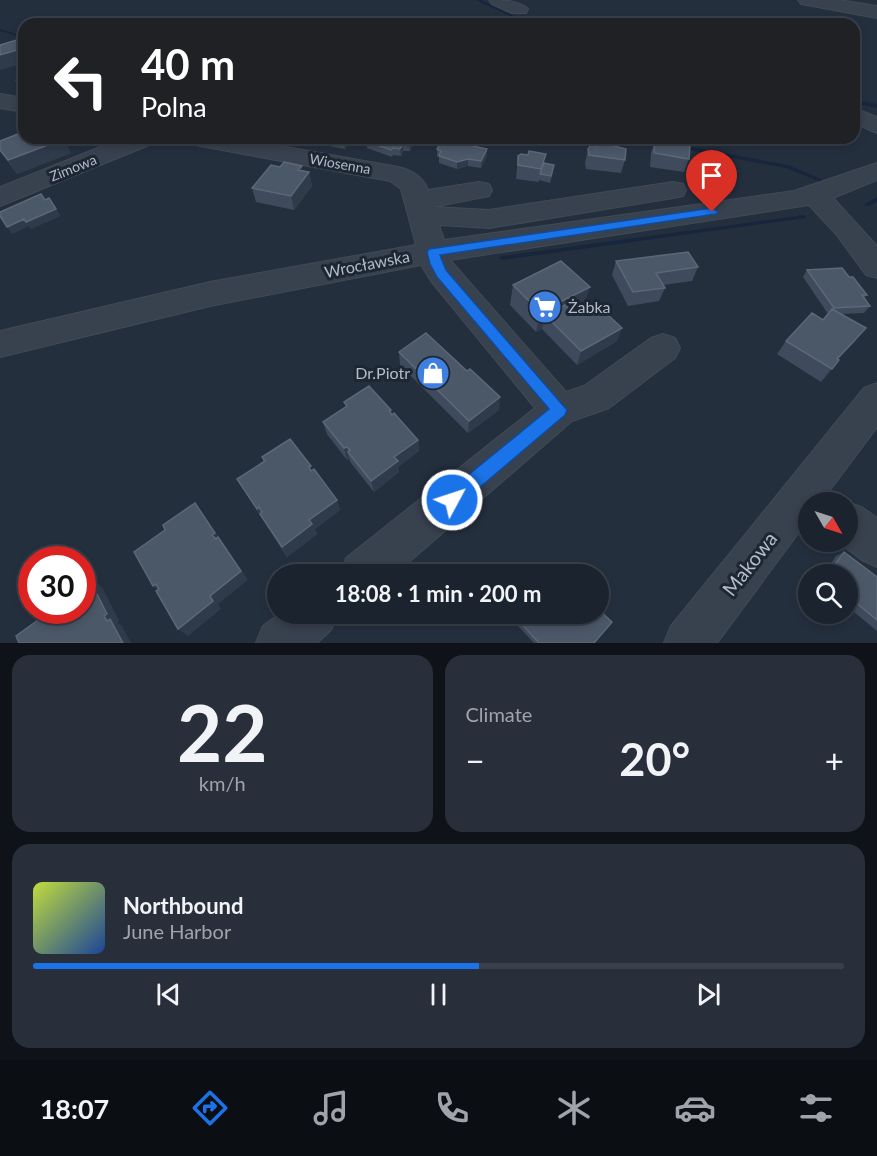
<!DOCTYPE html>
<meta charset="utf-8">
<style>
:root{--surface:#1b232e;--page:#282f3a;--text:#f1f3f6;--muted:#a0a4aa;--line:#39404a;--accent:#1a73e8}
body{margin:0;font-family:Lato,sans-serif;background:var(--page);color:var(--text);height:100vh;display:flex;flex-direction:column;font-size:22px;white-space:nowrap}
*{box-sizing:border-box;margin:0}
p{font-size:20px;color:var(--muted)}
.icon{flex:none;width:33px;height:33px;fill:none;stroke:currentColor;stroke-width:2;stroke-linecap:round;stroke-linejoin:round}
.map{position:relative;height:643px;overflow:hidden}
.side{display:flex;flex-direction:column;gap:12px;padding:12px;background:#0f1319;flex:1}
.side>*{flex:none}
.guide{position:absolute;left:18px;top:18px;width:842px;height:126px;border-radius:18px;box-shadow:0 3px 9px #0003,0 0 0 2px var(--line);background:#202124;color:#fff;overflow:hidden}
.needle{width:39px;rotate:129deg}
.buttons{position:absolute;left:798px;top:492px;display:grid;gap:12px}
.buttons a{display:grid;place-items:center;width:60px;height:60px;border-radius:50%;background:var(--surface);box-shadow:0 3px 9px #0003,0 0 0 2px var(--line);font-size:30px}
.speed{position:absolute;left:18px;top:546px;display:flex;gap:12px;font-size:30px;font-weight:700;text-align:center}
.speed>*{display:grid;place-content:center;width:78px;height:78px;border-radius:50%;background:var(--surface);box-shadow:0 3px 9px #0003,0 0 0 2px var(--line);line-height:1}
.speed .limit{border:9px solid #d22;background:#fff;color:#111}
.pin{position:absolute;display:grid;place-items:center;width:51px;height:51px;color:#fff;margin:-62px -26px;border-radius:50% 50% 50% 0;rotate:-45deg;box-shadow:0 0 6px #0007}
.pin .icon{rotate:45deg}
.me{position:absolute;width:66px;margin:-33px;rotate:50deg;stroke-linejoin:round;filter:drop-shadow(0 0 4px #0008)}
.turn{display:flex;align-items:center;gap:21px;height:126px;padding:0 24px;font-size:27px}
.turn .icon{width:78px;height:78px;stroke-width:2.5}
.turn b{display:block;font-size:42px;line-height:51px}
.big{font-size:45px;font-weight:700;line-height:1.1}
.side .card{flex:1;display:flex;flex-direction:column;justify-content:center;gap:9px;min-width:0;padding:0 21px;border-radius:18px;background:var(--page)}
.side .dial{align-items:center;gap:0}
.dial b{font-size:78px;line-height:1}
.song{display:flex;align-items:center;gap:18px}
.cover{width:72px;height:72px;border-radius:9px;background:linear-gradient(135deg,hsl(70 70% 55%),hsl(220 70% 35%))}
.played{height:6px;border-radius:3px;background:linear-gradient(90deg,var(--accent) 55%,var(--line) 55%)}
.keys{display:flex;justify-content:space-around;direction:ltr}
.heat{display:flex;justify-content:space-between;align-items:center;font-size:33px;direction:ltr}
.side .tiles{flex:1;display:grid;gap:12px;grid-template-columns:1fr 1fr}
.card:last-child{grid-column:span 2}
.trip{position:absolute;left:267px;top:564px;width:342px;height:60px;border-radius:30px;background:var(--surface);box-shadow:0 3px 9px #0003,0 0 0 2px var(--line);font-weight:700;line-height:60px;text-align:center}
.tab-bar{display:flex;height:96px;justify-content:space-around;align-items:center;background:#0b0e12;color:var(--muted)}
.tab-bar .icon{width:42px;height:42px}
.tab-bar .on{color:var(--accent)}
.tab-bar b{font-size:27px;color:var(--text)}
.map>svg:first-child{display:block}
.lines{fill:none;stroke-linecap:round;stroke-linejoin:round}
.stream{fill:#17263c;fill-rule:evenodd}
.minor-casing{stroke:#414a57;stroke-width:2}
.minor{fill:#38414e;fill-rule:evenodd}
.wall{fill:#3f4b5c}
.shaded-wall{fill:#2f3b4b}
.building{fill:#4b5868;stroke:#5c6777;stroke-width:1.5}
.route{fill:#1a73e8;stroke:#114b97;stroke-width:1.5}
.labels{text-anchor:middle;stroke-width:6;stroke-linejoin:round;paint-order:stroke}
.far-street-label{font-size:14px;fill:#b4bcc9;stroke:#1d2633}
.street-label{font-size:16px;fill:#b4bcc9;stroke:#1d2633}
.poi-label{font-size:16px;fill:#b4bcc9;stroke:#1d2633;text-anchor:start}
.near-street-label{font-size:20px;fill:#b4bcc9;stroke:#1d2633}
</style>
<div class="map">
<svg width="877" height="643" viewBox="0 0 877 643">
<rect width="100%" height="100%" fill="#242f3e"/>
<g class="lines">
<path class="stream" d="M 476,0 L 481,0 L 531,24 L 526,24 Z
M 0,29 L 24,36 L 24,38 L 0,31 Z
M 854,100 L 877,104 L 877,108 L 854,103 Z
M 626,138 L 638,138 L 663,142 L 666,144 L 663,146 L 629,140 Z
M 681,145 L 788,165 L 823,180 L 822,181 L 818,181 L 786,168 L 679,148 L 678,147 Z
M 877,197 L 877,202 L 869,206 L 865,206 L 865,204 Z
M 804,215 L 807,217 L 806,218 L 502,260 L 499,258 L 502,256 Z"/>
<g class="minor-casing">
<path id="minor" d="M 489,0 C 502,0 519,0 528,9 L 526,13 L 512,13 L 492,4 Z
M 798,0 L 839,0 L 877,6 L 877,18 L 807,5 L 801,4 Z
M 0,94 L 24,98 L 24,112 L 0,108 Z
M 859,110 L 877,117 L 877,133 L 854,123 L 854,111 Z
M 123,138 L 157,138 L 154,143 L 0,206 L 0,187 Z
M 183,138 L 236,138 L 398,167 C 411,170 423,177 428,190 L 479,182 L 489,184 L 492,190 L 489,196 L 433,207 L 489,210 L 673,182 L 683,184 L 686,190 L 683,196 L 673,198 L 489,228 L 439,225 L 444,240 L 794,191 L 877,163 L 877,180 L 833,198 L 877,246 L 877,278 L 866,275 L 836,234 L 809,205 L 450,260 L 566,392 L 584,386 L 651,338 L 663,334 L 675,338 L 680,348 L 675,358 L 609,408 L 572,421 L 395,574 L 340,574 L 346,558 L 535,408 L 431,281 L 421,265 L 210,306 L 0,357 L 0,331 L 210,282 L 416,245 L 401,189 L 390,181 L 195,145 L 186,143 Z
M 877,383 L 877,427 L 821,502 L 808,502 L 808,520 L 717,643 L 664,643 L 671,626 L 864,388 Z
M 847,502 L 848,502 L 863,508 L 877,518 L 877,567 L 862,560 L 838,542 L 848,542 Z
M 279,614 L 338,614 L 331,630 L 317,643 L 256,643 L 263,626 Z"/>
</g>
<use href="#minor" class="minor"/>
</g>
<path class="wall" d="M 24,75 L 24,91 L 17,80 Z
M 329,138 L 353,138 L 345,149 L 329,146 L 328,139 Z
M 412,139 L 412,146 L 410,151 L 403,151 L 401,156 L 393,155 L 392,157 L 367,148 L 366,141 Z
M 655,139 L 689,159 L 684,172 L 650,167 L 651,153 Z
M 0,141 L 25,143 L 71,153 L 17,174 L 0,150 Z
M 474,143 L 474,146 L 487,149 L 487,156 L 481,168 L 468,166 L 457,169 L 439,163 L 439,157 L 437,156 L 437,149 Z
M 588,149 L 625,160 L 621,173 L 586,169 L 585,163 Z
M 518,156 L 544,163 L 553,172 L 550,183 L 539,180 L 539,182 L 516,179 Z
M 280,167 L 309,172 L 312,186 L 294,210 L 256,202 L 252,188 Z
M 616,261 L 698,267 L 692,281 L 663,285 L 665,288 L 659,301 L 628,306 L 612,275 Z
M 807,270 L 849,277 L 867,295 L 864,298 L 870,306 L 864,313 L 841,314 L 855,342 L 838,359 L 839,360 L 821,382 L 777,354 L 786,341 L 823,320 L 828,314 L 803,277 Z
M 513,285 L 584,306 L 573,312 L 577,316 L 617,341 L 577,365 L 542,329 L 536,332 L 510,305 Z
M 399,352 L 499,410 L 468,433 L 400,365 Z
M 344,402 L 391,410 L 392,415 L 418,440 L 419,451 L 398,467 L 399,472 L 374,492 L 351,463 L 349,459 L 347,460 L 327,434 L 323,422 L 346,407 Z
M 262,457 L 312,470 L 337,500 L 340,510 L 315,529 L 317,534 L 287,557 L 237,479 L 264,462 Z
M 844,552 L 877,577 L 877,631 L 848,607 L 848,574 L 824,574 L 836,556 Z
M 520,622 L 594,643 L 534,643 L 518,626 Z"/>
<path class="shaded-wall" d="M 24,48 L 24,63 L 0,70 L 0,55 Z
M 347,138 L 353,138 L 345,149 L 344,142 Z
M 64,139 L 71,153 L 17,174 L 8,160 Z
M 412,139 L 412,146 L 410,151 L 409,144 Z
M 403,144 L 403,151 L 401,156 L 400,149 Z
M 487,149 L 487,156 L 481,168 L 481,161 Z
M 468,159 L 468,166 L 457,169 L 457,162 Z
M 302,166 L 304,178 L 309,172 L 312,186 L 294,210 L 291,196 L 298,170 Z
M 56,209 L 61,216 L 31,229 L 26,222 Z
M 24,219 L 29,226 L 12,234 L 7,227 Z
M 590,287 L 584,306 L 553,323 L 545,315 L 542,329 L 536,332 L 540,312 Z
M 622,328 L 617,341 L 577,365 L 581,351 Z
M 866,328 L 855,342 L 830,367 L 837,359 Z
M 500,397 L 499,410 L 468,433 L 469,421 Z
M 418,440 L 419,451 L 398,467 L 399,472 L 374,492 L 371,481 L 394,457 Z
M 347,447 L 349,459 L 347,460 L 344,448 Z
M 337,500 L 340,510 L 315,529 L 317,534 L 287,557 L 282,547 L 309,520 Z
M 195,503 L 248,580 L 218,604 L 221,609 L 188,636 L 178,629 L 220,545 L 212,535 Z
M 259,507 L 265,518 L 260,514 L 263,519 L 257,509 Z
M 89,578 L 102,587 L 119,621 L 117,623 L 122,626 L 131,643 L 123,643 L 107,621 Z
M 156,584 L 163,595 L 153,586 Z"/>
<path class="building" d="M 23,38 L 24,39 L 24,48 L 0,55 L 0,45 Z
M 24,75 L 24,81 L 17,80 Z
M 18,134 L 25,143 L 39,138 L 63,138 L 64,139 L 8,160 L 0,150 L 0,141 Z
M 329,138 L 347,138 L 344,142 L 328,139 Z
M 369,138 L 409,138 L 412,139 L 409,144 L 403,144 L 400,149 L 393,148 L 391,150 L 366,141 Z
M 448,139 L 474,143 L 473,146 L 487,149 L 481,161 L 468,159 L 457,162 L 439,156 L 441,151 L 437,149 L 440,144 L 446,143 Z
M 655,139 L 690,145 L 689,159 L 654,153 Z
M 599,142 L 626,149 L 625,160 L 589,155 L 588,149 L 591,145 L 598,146 Z
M 529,151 L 546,154 L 541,169 L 518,165 L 518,156 L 521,154 L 528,155 Z
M 284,162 L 302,166 L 298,170 L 309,172 L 291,196 L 252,188 L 271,165 L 280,167 Z
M 544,163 L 554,165 L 551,176 L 540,174 Z
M 41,194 L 45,200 L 49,198 L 56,209 L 26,222 L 24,219 L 7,227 L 0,216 L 0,212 Z
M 688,252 L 698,267 L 656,273 L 665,288 L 633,292 L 616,261 Z
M 561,261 L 590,287 L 540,312 L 513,285 Z
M 842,268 L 849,277 L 853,277 L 867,295 L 862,295 L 870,306 L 834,308 L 807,270 Z
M 565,305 L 577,316 L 597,305 L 622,328 L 581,351 L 545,315 Z
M 832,309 L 866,328 L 837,359 L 839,360 L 832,369 L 786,341 L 812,313 L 823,320 Z
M 426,333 L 467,371 L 470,369 L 500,397 L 469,421 L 399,352 Z
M 369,386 L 391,410 L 389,411 L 392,415 L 394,413 L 418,440 L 394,457 L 398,461 L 371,481 L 348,452 L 350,450 L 347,447 L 344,448 L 323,422 L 347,406 L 344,402 Z
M 290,439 L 311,466 L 309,467 L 311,471 L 314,469 L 337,500 L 309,520 L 312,524 L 282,547 L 260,514 L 262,512 L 259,507 L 257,509 L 237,479 L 265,461 L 262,457 Z
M 195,503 L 215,533 L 212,535 L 216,539 L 218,537 L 241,571 L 210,596 L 213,601 L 178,629 L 156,591 L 159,589 L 156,584 L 153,586 L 134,552 L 165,530 L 163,525 Z
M 844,552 L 877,577 L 877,620 L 848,596 L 848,574 L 828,574 Z
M 89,578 L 107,614 L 104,616 L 107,621 L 110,619 L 123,643 L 19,643 L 16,636 L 52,610 L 82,610 L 82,582 Z
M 598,609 L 612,622 L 594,643 L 539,643 L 520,622 L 528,614 L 598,614 Z"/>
<path class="route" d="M 712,208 L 718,212 L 716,214 L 440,255 L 446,270 L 567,410 L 565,415 L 458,506 L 452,508 L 445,506 L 443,500 L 445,494 L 549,409 L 437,277 L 430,264 L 427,252 L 429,249 Z"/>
<defs>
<g id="supermarket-disc" transform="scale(1.725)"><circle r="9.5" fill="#3f7fe0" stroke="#1d2633"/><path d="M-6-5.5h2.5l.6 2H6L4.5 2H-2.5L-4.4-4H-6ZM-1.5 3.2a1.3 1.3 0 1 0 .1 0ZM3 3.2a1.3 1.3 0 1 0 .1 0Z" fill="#fff"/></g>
<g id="shop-disc" transform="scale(1.725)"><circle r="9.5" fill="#3f7fe0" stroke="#1d2633"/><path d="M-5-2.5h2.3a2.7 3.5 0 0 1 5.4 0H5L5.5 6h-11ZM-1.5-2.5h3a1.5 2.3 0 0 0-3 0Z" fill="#fff"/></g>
</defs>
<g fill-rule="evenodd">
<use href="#supermarket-disc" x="545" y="307"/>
<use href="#shop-disc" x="433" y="373"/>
</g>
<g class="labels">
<g class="far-street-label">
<text transform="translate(340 164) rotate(10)" y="5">Wiosenna</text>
<text transform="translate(73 168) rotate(-22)" y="5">Zimowa</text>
</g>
<g class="street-label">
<text transform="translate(367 264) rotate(-11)" y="6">Wrocławska</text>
</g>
<g class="poi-label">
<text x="568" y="313">Żabka</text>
<text x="410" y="379" text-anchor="end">Dr.Piotr</text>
</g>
<g class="near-street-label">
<text transform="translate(750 564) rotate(-52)" y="7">Makowa</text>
</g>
</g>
</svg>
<div class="buttons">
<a><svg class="needle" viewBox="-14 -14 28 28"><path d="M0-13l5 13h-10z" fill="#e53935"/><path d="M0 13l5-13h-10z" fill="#a0a4aa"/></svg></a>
<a><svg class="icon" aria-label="search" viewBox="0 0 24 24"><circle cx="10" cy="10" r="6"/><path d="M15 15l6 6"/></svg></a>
</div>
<div class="speed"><div class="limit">30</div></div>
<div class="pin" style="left:712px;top:212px;background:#d93025"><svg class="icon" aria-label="arrive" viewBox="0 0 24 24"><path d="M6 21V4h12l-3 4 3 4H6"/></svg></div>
<svg class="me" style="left:452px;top:500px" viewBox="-20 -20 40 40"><circle r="17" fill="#1a73e8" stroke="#fff" stroke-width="3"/><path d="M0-11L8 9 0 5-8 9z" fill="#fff"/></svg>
<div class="trip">18:08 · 1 min · 200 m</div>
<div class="guide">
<div class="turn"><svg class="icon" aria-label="left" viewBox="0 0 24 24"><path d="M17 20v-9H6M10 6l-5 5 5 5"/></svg><div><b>40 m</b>Polna</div></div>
</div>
</div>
<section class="side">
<div class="tiles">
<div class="card dial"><b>22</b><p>km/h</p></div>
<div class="card"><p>Climate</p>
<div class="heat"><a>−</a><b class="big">20°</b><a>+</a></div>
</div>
<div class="card">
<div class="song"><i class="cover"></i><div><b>Northbound</b><p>June Harbor</p></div></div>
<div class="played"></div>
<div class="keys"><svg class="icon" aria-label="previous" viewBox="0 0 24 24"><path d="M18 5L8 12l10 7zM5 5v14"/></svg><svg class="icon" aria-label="pause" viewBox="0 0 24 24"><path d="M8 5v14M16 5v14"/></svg><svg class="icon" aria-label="next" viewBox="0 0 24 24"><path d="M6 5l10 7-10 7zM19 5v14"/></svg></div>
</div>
</div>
</section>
<nav class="tab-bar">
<b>18:07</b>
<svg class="icon on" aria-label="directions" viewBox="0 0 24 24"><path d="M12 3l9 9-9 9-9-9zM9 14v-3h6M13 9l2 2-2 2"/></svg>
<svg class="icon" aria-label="music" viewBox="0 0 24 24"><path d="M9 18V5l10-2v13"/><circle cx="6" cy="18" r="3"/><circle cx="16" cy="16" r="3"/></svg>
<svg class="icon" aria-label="phone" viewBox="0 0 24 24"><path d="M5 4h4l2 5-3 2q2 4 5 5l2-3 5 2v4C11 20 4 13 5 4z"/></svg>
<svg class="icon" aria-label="climate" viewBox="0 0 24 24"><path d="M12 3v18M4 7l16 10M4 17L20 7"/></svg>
<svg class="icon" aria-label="car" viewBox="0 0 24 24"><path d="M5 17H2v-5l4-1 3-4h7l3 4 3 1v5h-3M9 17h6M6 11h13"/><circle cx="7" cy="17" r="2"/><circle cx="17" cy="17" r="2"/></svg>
<svg class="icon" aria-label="filters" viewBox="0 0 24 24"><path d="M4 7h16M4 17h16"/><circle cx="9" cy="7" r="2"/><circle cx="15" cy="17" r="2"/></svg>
</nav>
